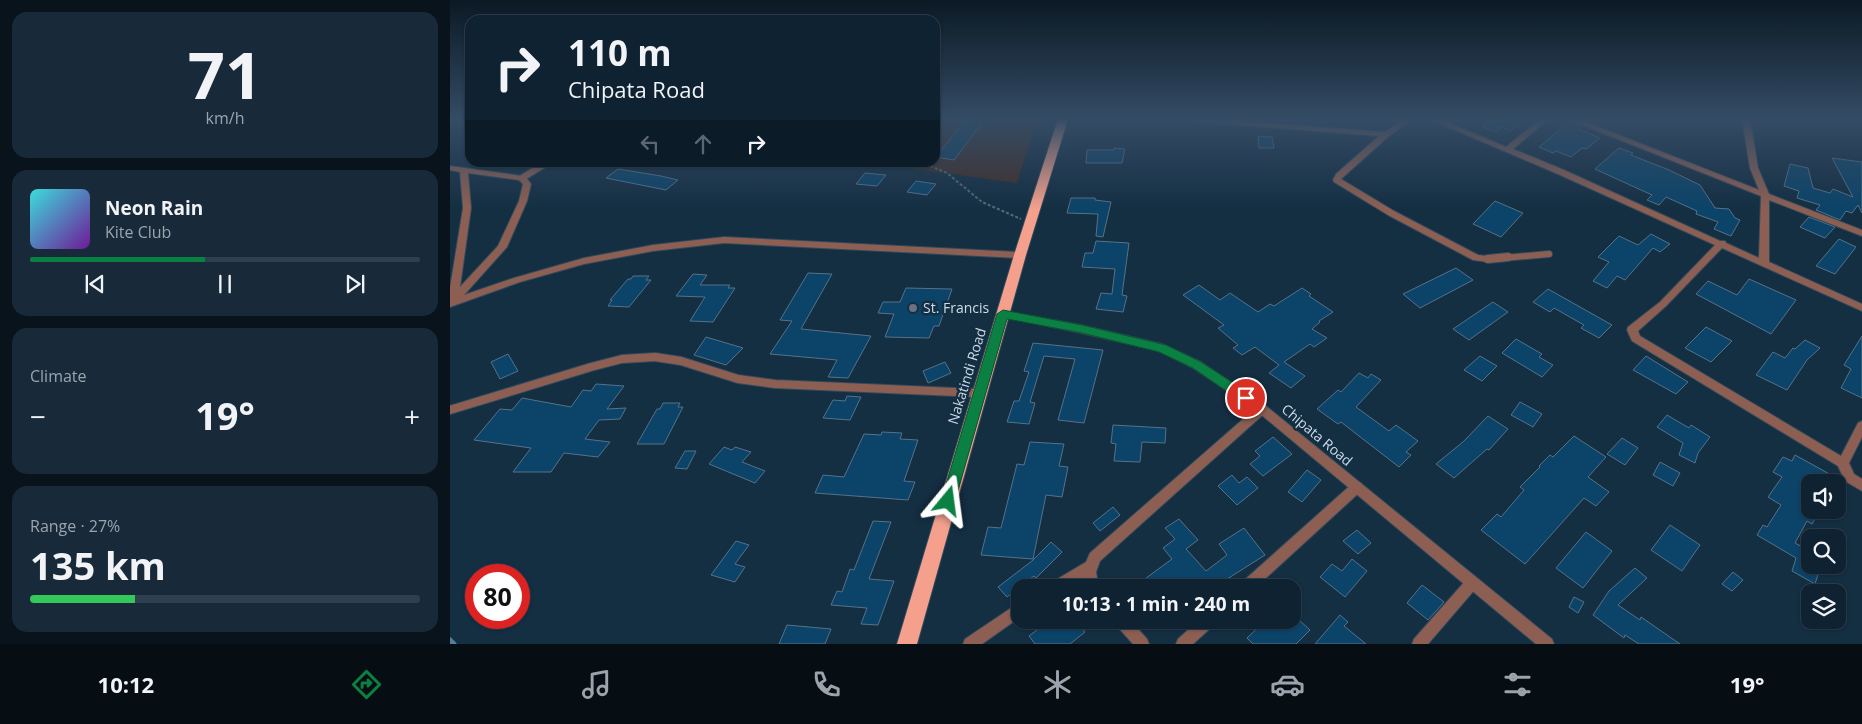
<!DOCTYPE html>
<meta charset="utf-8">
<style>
:root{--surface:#0f2232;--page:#182a3a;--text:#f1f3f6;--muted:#9ba4ac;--line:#2f3f4d;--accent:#0b8043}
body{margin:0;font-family:"Open Sans",sans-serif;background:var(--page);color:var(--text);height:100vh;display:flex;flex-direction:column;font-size:19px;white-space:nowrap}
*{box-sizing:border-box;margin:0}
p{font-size:16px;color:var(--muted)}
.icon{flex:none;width:28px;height:28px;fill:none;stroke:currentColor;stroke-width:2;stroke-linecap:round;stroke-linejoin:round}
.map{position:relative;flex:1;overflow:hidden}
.sheet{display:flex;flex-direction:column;gap:12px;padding:12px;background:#08131c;width:450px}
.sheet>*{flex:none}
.banner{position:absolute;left:15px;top:15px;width:475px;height:152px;border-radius:15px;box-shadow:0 1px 4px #0004,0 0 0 1px var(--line);background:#0f2232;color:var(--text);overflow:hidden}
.controls{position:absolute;left:1351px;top:474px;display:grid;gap:10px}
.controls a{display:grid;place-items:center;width:45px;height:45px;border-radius:10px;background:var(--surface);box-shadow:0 1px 4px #0004,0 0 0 1px var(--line);font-size:25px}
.speed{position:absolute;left:15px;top:564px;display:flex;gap:10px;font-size:25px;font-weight:700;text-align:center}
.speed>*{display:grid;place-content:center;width:65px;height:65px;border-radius:50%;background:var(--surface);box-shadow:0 1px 4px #0004,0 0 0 1px var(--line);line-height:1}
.speed .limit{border:8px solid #d22;background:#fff;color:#111}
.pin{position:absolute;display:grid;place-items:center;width:42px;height:42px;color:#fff;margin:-21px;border:2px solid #fff;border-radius:50%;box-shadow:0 1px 5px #0007}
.me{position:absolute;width:55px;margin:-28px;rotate:16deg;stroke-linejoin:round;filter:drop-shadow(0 0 4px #0008)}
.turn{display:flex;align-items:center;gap:18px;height:105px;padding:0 20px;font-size:22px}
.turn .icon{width:65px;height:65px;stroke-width:2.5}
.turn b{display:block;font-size:35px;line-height:42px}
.lanes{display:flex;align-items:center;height:48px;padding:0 20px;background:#0003;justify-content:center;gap:25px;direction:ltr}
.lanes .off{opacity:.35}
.big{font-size:38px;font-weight:700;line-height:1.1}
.sheet .card{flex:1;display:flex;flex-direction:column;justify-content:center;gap:8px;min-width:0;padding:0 18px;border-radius:15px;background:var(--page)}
.sheet .dial{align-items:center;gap:0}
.dial b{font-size:65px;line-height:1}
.song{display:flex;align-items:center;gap:15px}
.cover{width:60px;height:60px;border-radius:8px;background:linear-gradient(135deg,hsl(180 70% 55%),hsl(280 70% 35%))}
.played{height:5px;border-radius:2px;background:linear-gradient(90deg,var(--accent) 45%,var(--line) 45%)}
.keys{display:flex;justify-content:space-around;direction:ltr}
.heat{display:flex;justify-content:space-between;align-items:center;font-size:28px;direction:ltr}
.charge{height:8px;border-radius:4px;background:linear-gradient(90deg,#34c759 27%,var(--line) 0)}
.trip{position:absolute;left:561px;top:579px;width:290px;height:50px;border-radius:15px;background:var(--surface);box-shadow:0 1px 4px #0004,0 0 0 1px var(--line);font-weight:700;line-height:50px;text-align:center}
.tab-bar{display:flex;height:80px;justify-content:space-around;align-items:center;background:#060e14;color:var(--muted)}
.tab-bar .icon{width:35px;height:35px}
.tab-bar .current{color:var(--accent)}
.tab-bar b{font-size:22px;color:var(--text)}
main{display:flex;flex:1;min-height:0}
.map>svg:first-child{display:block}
.education{fill:#412e28}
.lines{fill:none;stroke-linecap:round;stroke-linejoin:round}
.stream{stroke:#4f819c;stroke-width:5}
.building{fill:#0c4368;stroke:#567289}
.service-far1-casing{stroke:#314a5d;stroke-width:8}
.service-casing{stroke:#314a5d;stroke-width:10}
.minor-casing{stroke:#314a5d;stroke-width:2}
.tertiary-casing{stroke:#314a5d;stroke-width:2}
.trunk-casing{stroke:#314a5d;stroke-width:2}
.path{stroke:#52687a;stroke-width:2;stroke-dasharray:3 2;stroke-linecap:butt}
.service-far1{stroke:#8d5f53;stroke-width:6}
.service{stroke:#8d5f53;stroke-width:8}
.minor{fill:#8d5f53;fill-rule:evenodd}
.tertiary{fill:#8d5f53;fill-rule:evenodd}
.trunk{fill:#f4a08c;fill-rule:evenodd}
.route{fill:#0b8043;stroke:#07532c}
.worship-dot{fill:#6b7280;stroke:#142e42;stroke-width:2}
.labels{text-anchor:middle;stroke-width:5;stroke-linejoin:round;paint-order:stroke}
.poi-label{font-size:14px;fill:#ccdbe8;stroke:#142e42;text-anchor:start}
.street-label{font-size:14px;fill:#ccdbe8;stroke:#142e42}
</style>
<main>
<section class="sheet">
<div class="card dial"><b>71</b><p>km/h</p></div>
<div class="card">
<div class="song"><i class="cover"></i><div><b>Neon Rain</b><p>Kite Club</p></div></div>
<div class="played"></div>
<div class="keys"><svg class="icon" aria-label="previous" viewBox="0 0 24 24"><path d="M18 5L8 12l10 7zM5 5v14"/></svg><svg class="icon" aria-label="pause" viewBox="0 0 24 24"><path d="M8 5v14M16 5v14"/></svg><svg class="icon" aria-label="next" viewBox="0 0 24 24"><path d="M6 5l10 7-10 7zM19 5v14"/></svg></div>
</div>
<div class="card"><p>Climate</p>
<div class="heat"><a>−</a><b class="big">19°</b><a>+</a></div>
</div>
<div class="card"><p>Range · 27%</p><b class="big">135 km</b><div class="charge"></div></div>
</section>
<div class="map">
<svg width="1412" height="644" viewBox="0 0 1412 644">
<rect width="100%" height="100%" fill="#142e42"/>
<path class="education" d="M 485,119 L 587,119 L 567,183 L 422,163 L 485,162 Z"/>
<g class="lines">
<path class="stream" d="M 0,640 L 4,644"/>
</g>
<path class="building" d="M 516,119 L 535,119 L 504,160 L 486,157 Z
M 1034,119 L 1077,119 L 1060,131 L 1052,127 L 1046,132 L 1033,127 L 1040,122 Z
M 1119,122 L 1131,127 L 1128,129 L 1150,138 L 1136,149 L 1132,148 L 1121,157 L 1106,151 L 1103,153 L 1089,147 Z
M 808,136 L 822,137 L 824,148 L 809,148 Z
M 664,148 L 675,149 L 672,163 L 636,163 L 637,150 L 664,150 Z
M 1169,148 L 1183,153 L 1181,155 L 1219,170 L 1250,185 L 1265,208 L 1279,209 L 1285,218 L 1290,220 L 1281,236 L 1264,229 L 1268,222 L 1246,214 L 1247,211 L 1216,197 L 1209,205 L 1197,200 L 1202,195 L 1145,169 Z
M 1382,158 L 1412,162 L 1412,213 L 1408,205 L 1402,213 L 1396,211 L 1390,220 L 1366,210 L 1370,205 L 1347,198 L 1349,191 L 1334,186 L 1340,164 L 1358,168 L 1363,188 L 1380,193 L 1383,189 L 1403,197 Z
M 168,169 L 211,176 L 228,180 L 216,190 L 156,178 Z
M 415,173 L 436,175 L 427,186 L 406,184 Z
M 466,181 L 486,184 L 477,195 L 457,192 Z
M 621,198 L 645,198 L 645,200 L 661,202 L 653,237 L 646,236 L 648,214 L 617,213 Z
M 1045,201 L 1073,213 L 1051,237 L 1023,224 Z
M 1359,217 L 1385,227 L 1375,238 L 1350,227 Z
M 1201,234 L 1220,244 L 1210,252 L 1203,248 L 1175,280 L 1167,276 L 1157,288 L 1143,281 L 1159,262 L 1148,257 L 1169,236 L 1188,245 Z
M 1389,239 L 1406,247 L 1385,274 L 1366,266 Z
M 646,241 L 679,243 L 672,295 L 677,296 L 673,312 L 646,309 L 651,293 L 662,294 L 665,269 L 632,267 L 635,253 L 643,253 Z
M 1006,268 L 1023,280 L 970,308 L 953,294 Z
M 358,273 L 382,274 L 351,329 L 421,336 L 398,378 L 378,377 L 387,360 L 320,354 L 342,321 L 330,320 Z
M 243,274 L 257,275 L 250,285 L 280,285 L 278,288 L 285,288 L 263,322 L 240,321 L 255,297 L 226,296 Z
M 183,276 L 199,276 L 196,280 L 201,280 L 179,307 L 158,306 L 162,300 L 160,300 L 178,279 L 181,279 Z
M 1299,279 L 1346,300 L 1321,334 L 1246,294 L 1258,281 L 1287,295 Z
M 749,285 L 770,300 L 780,293 L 808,312 L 820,304 L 824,306 L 852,288 L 861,294 L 859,296 L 883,312 L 869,321 L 870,322 L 862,329 L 877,338 L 864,347 L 860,344 L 834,362 L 855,376 L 841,388 L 819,373 L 829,365 L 805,347 L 792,355 L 783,348 L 788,345 L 768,328 L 774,325 L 733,295 Z
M 456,288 L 502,289 L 489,326 L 484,326 L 479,338 L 435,337 L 444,314 L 428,313 L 433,302 L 450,302 Z
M 1098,289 L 1162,325 L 1149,338 L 1131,328 L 1134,325 L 1104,308 L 1100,312 L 1083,302 Z
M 1043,302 L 1058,312 L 1019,340 L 1003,329 Z
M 1256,327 L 1282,341 L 1261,362 L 1235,348 Z
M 1412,336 L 1412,398 L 1391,388 L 1401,369 L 1394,365 Z
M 256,337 L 293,348 L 276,365 L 244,355 Z
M 1066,339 L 1092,354 L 1089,357 L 1103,365 L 1092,377 L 1052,353 Z
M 1355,340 L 1370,348 L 1357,360 L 1337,390 L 1306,375 L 1323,352 L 1335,358 L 1343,348 L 1345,349 Z
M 583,343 L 653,350 L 634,423 L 608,420 L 625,359 L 594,356 L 580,402 L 585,403 L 579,424 L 557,422 L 564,401 L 569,401 L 579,372 L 574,371 Z
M 58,354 L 68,371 L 50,379 L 41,362 Z
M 1030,356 L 1047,366 L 1032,381 L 1014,370 Z
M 1196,356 L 1238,382 L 1226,394 L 1183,370 Z
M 495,362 L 501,373 L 478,383 L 473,371 Z
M 909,373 L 918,378 L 921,374 L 931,380 L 906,407 L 939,431 L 946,425 L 968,441 L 956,452 L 961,455 L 949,467 L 891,422 L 888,424 L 867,409 L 888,390 L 891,392 Z
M 146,384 L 174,386 L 157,409 L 176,408 L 170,419 L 149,420 L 135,439 L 160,442 L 148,457 L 114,453 L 101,472 L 63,472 L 81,448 L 24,440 L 50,409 L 62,410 L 72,398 L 121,407 L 133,390 L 141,391 Z
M 397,396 L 411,397 L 400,420 L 373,418 L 383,400 L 395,401 Z
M 1070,402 L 1092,414 L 1083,427 L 1061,415 Z
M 213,403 L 230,403 L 228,407 L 233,407 L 214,444 L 187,444 L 207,409 L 210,409 Z
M 1217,415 L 1239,428 L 1241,425 L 1260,437 L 1248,453 L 1245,463 L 1229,455 L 1233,443 L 1207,427 Z
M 1038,416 L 1058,429 L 1039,450 L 1037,449 L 1004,478 L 986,464 L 1014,441 Z
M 663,425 L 716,428 L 715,443 L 692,442 L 690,462 L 664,461 L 666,444 L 661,443 Z
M 432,432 L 452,433 L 450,439 L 468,440 L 454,481 L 465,482 L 458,500 L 365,493 L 373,475 L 394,477 L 414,434 L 431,435 Z
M 1124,436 L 1156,457 L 1138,477 L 1159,492 L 1146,506 L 1134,498 L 1075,564 L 1031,530 L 1047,514 L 1051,517 L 1074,490 L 1070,487 L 1090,467 L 1089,466 L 1100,455 L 1103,457 Z
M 823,437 L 842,454 L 813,476 L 800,464 L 810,456 L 805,451 Z
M 1172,438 L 1188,448 L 1175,465 L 1157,454 Z
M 580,442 L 614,444 L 609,466 L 618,467 L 612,497 L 596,495 L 583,559 L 531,555 L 538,527 L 551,528 L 567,464 L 574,465 Z
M 274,447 L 282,450 L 285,447 L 301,452 L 292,462 L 315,471 L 305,483 L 259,464 Z
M 235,451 L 246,451 L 237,469 L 225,468 Z
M 1345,455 L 1394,482 L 1360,482 L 1360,510 L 1370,510 L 1362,524 L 1357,521 L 1345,543 L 1360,551 L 1360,565 L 1371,565 L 1365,584 L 1342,571 L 1346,558 L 1307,535 L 1313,525 L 1317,527 L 1331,505 L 1318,497 L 1332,477 L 1323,472 L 1333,457 L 1342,461 Z
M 1210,462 L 1230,473 L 1223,486 L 1203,475 Z
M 857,470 L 871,480 L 852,502 L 838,492 Z
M 782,475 L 789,483 L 797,477 L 808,488 L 787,505 L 768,486 Z
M 663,507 L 670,515 L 650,531 L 643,523 Z
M 729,519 L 748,540 L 736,549 L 756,571 L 777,555 L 769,544 L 794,528 L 815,555 L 774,581 L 780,588 L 696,588 L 692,581 L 722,559 L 713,548 L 725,539 L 715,528 Z
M 423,521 L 441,522 L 419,579 L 444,581 L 428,625 L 411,624 L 417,608 L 381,605 L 387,591 L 392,592 L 400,569 L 404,570 Z
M 1220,525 L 1250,545 L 1232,571 L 1201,550 Z
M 907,530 L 921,543 L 908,554 L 893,541 Z
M 1136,532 L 1162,551 L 1133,588 L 1106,568 Z
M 286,541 L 299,545 L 285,564 L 295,567 L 285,582 L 261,575 Z
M 601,542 L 612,552 L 586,578 L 584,576 L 557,597 L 548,587 L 582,561 Z
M 902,559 L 917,571 L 895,597 L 870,577 L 882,564 L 892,571 Z
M 1185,568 L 1197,578 L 1168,605 L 1190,620 L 1191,617 L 1230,644 L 1189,644 L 1175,635 L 1174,638 L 1143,615 L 1159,591 Z
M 1283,572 L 1293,580 L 1282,591 L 1272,584 Z
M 972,585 L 994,602 L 978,620 L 957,603 Z
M 1124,597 L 1134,602 L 1128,613 L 1119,607 Z
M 890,615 L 898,622 L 894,626 L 916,644 L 865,644 Z
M 600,620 L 626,620 L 635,632 L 620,644 L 585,644 L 579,636 Z
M 816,620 L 849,620 L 860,630 L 846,644 L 803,644 L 797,638 Z
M 337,625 L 381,629 L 375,644 L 329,644 Z"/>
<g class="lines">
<g class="service-far1-casing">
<path id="service-far1" d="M 72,178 L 98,162
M 1042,259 L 1099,254"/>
</g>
<g class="service-casing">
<path id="service" d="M 1038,259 L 1058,257
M 0,410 L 141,367 L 172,359 L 205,357 L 231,361 L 288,379 L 325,384 L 528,393"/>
</g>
<g class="minor-casing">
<path id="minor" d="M 744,119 L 765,119 L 935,132 L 954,119 L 963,119 L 939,136 L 891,179 L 944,211 L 1028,255 L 1038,256 L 1043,259 L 1038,262 L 1023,260 L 938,215 L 884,182 L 883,180 L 886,174 L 929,136 L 747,122 L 744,122 Z
M 979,119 L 990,119 L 1056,147 L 1090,119 L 1099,119 L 1063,149 L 1114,170 L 1270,241 L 1275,241 L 1276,243 L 1309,258 L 1311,196 L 1117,119 L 1128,119 L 1309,190 L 1300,168 L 1292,119 L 1300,119 L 1308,168 L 1319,194 L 1412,230 L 1412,236 L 1319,200 L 1319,262 L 1412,304 L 1412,311 L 1272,248 L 1216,306 L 1188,331 L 1190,336 L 1391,456 L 1408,423 L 1412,421 L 1412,437 L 1399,463 L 1404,474 L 1412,479 L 1412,491 L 1395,481 L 1388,466 L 1182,341 L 1177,330 L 1178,327 L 1210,302 L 1265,245 L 1108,174 Z
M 0,166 L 72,176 L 75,176 L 81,184 L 77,201 L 57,247 L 14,295 L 64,278 L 134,258 L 203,245 L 274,237 L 570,252 L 575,255 L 570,258 L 274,243 L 203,251 L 134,264 L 70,282 L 0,307 L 0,288 L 13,208 L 10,172 L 0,170 ZM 18,173 L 69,180 L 73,184 L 69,201 L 48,246 L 10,287 L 21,208 Z
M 812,405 L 816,406 L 818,409 L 816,412 L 650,561 L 646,572 L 649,588 L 636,588 L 633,578 L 617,588 L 598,588 L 599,584 L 636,562 L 640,553 L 808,406 Z
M 907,482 L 911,483 L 913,487 L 911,491 L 805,588 L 789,588 L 790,584 L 903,483 Z
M 1022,577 L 1027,579 L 1029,583 L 1027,587 L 978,644 L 962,644 L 964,639 L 1017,579 Z
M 570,602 L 570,617 L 532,644 L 513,644 L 515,639 Z
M 664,620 L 680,620 L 697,639 L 699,644 L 683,644 L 666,625 Z
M 749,620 L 766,620 L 764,625 L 743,644 L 726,644 L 728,639 Z"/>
</g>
<g class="tertiary-casing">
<path id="tertiary" d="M 553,311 L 631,325 L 712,344 L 751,362 L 816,406 L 1102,639 L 1104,644 L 1086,644 L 808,412 L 743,368 L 709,351 L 631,333 L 550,316 L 548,314 Z"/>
</g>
<g class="trunk-casing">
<path id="trunk" d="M 608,119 L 618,119 L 576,255 L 467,644 L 447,644 L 564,255 Z"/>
</g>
<path class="path" d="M 471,162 L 497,173 L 532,202 L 571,219"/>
<use href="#service-far1" class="service-far1"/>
<use href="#service" class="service"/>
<use href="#minor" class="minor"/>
<use href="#tertiary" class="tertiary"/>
<use href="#trunk" class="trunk"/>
</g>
<linearGradient id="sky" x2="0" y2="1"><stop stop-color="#0b1924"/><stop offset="0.57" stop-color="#344c65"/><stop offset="1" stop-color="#344c65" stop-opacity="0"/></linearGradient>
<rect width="1412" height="209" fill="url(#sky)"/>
<path class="route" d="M 553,310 L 632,325 L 716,345 L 751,362 L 800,394 L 802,398 L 800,401 L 791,401 L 743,368 L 709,352 L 632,333 L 557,319 L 505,501 L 503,505 L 498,507 L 493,505 L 491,501 L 547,314 Z"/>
<circle class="worship-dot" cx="463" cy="308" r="5"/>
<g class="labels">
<g class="poi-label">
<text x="473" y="313">St. Francis</text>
</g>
<g class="street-label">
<text transform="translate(517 376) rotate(-73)" y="5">Nakatindi Road</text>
<text transform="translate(867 435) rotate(40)" y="5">Chipata Road</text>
</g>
</g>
</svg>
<div class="controls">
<a><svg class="icon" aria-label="sound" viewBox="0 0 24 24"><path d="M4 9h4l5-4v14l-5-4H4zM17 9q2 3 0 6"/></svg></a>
<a><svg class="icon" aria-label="search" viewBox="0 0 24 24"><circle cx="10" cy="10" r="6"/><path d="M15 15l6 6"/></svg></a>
<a><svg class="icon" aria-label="layers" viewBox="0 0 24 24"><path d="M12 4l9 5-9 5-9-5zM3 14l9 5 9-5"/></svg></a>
</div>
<div class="speed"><div class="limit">80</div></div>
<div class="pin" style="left:796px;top:398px;background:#d93025"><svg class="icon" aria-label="arrive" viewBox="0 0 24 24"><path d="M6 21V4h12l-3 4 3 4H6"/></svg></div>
<svg class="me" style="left:498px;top:501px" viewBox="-20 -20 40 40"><path d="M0-17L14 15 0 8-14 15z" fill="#0b8043" stroke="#fff" stroke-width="4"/></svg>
<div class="trip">10:13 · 1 min · 240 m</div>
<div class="banner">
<div class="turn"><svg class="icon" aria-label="right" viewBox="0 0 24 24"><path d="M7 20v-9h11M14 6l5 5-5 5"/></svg><div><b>110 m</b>Chipata Road</div></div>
<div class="lanes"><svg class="icon off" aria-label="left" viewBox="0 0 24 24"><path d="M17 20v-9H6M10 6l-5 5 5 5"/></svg><svg class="icon off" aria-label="ahead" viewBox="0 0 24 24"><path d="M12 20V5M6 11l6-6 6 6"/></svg><svg class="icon" aria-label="right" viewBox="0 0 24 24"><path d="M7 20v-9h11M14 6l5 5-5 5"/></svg></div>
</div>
</div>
</main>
<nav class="tab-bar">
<b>10:12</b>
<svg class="icon current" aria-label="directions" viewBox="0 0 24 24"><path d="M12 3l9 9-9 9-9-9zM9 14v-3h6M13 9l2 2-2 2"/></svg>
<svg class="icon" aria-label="music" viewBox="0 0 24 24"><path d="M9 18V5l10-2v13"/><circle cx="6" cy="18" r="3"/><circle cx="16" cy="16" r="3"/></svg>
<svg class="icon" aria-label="phone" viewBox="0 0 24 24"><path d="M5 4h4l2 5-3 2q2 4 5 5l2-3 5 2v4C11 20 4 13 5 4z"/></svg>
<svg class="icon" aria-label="climate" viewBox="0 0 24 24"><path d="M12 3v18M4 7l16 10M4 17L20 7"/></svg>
<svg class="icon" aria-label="car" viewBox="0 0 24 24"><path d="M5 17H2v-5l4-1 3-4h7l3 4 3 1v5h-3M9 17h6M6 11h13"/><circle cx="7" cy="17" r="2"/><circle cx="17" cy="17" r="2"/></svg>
<svg class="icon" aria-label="filters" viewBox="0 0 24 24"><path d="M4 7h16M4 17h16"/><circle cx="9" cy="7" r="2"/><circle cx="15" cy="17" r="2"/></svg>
<b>19°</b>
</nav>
